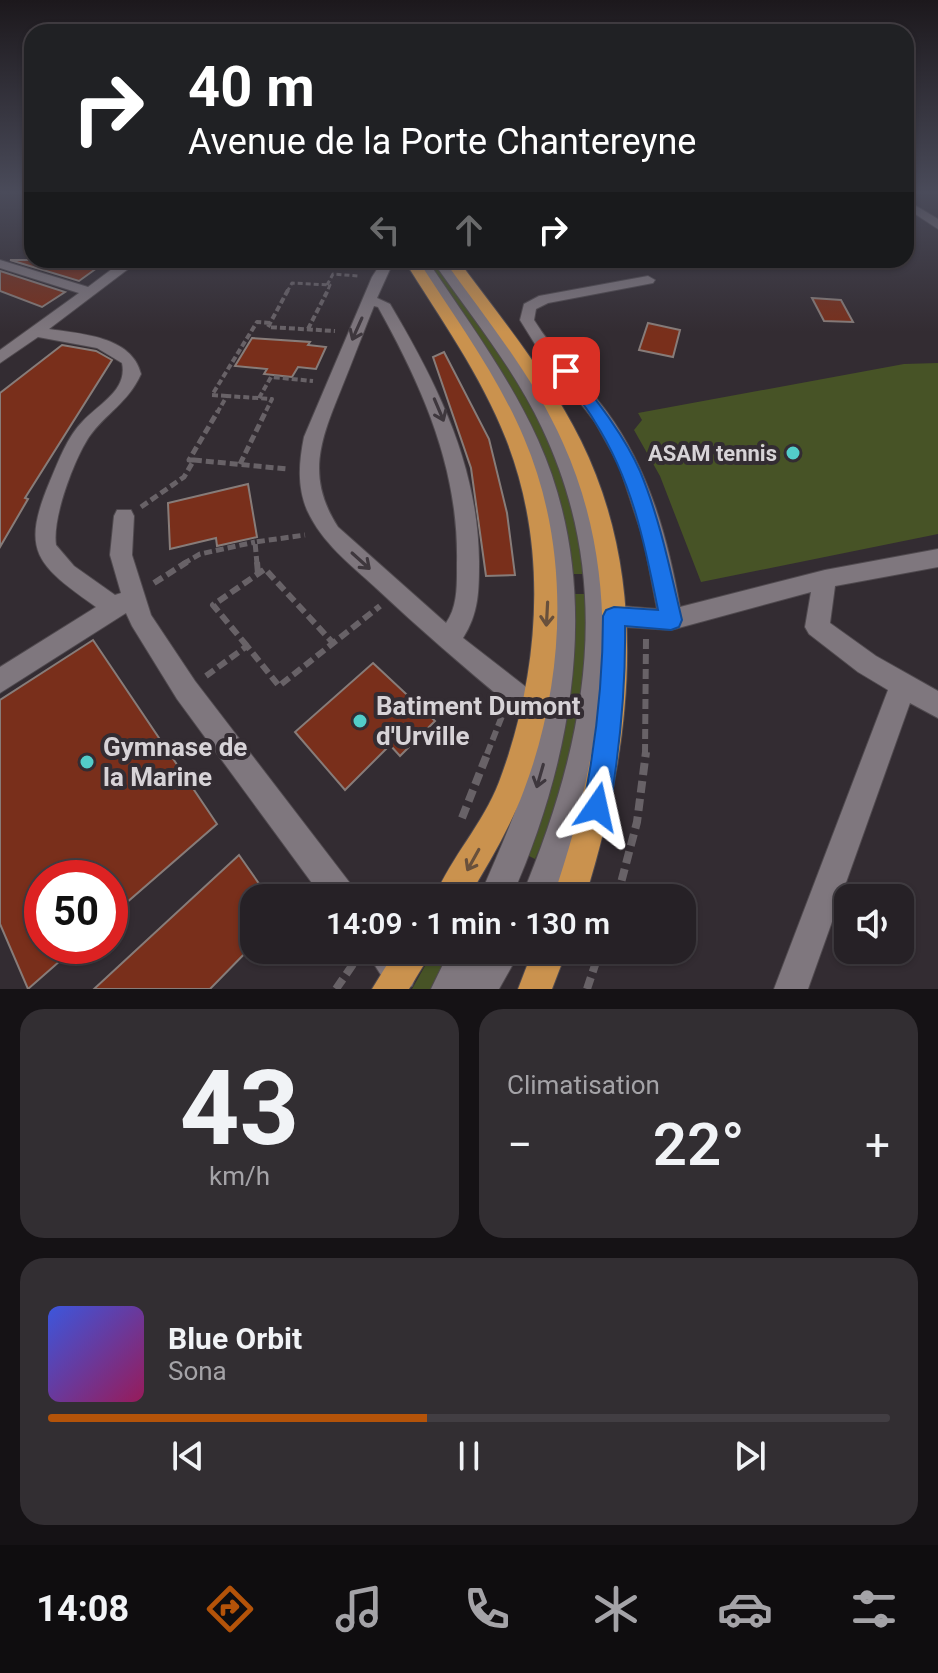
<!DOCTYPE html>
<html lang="fr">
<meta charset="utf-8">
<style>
:root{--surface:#262126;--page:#322e32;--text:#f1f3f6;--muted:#a4a3a7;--line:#423e43;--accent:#b45309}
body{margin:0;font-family:Roboto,sans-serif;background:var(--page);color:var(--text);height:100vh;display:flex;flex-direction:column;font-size:30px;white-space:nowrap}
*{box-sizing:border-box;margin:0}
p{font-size:26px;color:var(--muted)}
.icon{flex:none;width:44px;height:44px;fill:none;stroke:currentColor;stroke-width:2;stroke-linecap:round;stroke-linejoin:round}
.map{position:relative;height:989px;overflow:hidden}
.panel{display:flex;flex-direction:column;gap:20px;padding:20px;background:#151215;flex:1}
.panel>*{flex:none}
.guide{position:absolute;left:24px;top:24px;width:890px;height:244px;border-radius:24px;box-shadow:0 2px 6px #0004,0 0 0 2px var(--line);background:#202124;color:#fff;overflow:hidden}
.controls{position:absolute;left:834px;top:884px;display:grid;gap:16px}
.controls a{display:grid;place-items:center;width:80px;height:80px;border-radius:16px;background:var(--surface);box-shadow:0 2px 6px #0004,0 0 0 2px var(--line);font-size:40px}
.speed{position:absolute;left:24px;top:860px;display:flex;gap:16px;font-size:40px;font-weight:700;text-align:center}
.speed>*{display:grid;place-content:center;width:104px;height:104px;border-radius:50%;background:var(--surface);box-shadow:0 2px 6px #0004,0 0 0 2px var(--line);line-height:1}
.speed .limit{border:12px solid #d22;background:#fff;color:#111}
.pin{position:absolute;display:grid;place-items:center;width:68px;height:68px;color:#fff;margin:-34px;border-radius:16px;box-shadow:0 4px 12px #0006}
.me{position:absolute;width:88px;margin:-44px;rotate:11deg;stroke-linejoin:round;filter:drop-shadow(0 0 6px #0008)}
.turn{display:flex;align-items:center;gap:28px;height:168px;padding:0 32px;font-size:36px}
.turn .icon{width:104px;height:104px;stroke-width:2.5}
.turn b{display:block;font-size:56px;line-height:68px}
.lanes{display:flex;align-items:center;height:76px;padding:0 32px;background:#0003;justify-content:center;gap:40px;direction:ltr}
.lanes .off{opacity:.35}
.big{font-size:60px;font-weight:600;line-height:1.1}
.panel .widget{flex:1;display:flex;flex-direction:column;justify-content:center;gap:12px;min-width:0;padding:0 28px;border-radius:24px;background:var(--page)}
.panel .dial{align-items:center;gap:0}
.dial b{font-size:104px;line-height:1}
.song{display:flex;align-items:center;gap:24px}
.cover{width:96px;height:96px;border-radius:12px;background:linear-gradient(135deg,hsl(230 70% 55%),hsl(330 70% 35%))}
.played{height:8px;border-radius:4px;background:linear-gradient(90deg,var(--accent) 45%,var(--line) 45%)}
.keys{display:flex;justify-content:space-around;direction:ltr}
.heat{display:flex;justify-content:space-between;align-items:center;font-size:44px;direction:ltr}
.panel .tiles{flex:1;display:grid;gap:20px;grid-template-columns:1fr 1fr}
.widget:last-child{grid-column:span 2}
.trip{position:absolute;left:240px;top:884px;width:456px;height:80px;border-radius:24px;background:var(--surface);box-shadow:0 2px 6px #0004,0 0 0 2px var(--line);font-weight:600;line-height:80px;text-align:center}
.dock{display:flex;height:128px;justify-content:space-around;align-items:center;background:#0f0d0f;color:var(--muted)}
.dock .icon{width:56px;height:56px}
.dock .active{color:var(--accent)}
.dock b{font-size:36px;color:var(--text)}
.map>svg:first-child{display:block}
.green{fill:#475326}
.building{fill:#792f1b;stroke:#877c79;stroke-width:2}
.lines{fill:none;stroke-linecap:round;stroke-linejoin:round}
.minor-casing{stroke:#504a4f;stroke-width:2}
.major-casing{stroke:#504a4f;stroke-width:2}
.path-far4{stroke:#686267;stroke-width:3;stroke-dasharray:5 3;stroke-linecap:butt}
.path-far3{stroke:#686267;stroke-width:4;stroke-dasharray:6 3;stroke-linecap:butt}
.path-far2{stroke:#686267;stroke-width:5;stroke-dasharray:8 4;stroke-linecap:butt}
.path-far1{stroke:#686267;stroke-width:6;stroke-dasharray:10 5;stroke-linecap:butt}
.path{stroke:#686267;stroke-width:8;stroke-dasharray:12 6;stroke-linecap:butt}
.minor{fill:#7f777e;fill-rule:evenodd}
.major{fill:#ca924e;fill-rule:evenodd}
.oneway{stroke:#3e373d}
.oneway2{stroke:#68503c}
.route{fill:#1a73e8;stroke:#114b97;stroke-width:2}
.poi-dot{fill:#53cdc9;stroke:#332c32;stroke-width:3}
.labels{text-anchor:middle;stroke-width:8;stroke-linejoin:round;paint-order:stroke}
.poi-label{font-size:22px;font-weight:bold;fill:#d7d3d7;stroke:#332c32;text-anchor:end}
.near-poi-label{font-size:26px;font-weight:bold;fill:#d7d3d7;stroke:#332c32;text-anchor:start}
</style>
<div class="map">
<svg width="938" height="989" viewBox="0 0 938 989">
<rect width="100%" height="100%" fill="#332c32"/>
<path class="green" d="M 425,260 L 435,260 C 469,311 509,360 536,415 C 561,465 576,519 585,574 L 571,574 Z
M 938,363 L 938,534 L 701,582 L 660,476 L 634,430 L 642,420 L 638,413 L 904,364 Z
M 572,594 L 585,594 C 593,682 572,778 535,859 L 527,855 Z
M 434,950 L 458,950 L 434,989 L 412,989 Z"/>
<path class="building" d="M 10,260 L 108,260 L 79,281 Z
M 0,271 L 65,292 L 42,307 L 0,291 Z
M 812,298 L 841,300 L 853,322 L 824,321 Z
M 648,323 L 680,330 L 673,357 L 639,350 Z
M 252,338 L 310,342 L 308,345 L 326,347 L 316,369 L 298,367 L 292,377 L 264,374 L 267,369 L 235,366 Z
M 62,345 L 96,351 L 112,360 L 25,498 L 28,499 L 0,547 L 0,393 Z
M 444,352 L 489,439 L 507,513 L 515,575 L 486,576 L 471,468 L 433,357 Z
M 248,484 L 257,537 L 217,546 L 216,538 L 170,549 L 168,503 Z
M 93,640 L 217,824 L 110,917 L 110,878 L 42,878 L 42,946 L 77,946 L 28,989 L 0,924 L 0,700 Z
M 373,663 L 435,721 L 400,756 L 390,745 L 345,790 L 295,732 Z
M 239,855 L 269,898 L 254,898 L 254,944 L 210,989 L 94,989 Z"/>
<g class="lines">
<g class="minor-casing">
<path id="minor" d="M 906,200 L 938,219 L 938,229 L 906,208 Z
M 0,260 L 88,287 L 124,260 L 140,260 L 49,329 C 81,334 132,336 141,374 C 128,403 106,413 89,437 C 74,460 52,518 56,545 L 74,566 L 115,595 L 121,593 L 110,555 L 114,516 L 117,510 L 131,510 L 134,516 L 132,555 L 151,615 L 195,681 L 353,887 L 358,898 L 323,898 L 177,699 L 132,626 L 126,613 L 0,693 L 0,667 L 96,607 C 37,565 20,552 50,481 C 59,460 67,437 83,421 C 99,404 128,390 122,363 L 97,348 L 38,337 L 0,363 L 0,350 L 79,293 L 0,268 Z
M 383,260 L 398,260 L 391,267 L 377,298 L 390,304 C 438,385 478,466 479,561 C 479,590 479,613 463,638 L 544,701 C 557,615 552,525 521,443 C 496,378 451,319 413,260 L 427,260 C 466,318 509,376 538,440 C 604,586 574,757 511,898 L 479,898 C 504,839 531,783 541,719 L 534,722 L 525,718 C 474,676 424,633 376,588 C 350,564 322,543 307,510 C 297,486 299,462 304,437 L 372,277 ZM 374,306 L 378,307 C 423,388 459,469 457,563 C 457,584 458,606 446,623 L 338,527 C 305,476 321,439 342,387 C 353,360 363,333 374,306 Z
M 432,260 L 446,260 C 526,373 599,460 609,605 L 657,609 L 644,541 L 619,465 L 595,422 L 538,349 L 520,320 L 524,304 L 539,296 L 648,276 L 655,280 L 653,283 L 548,303 L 536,309 L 534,320 C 555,354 584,381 607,412 C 649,469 668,539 680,607 L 825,570 L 938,549 L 938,567 L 835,586 L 830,623 L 876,656 L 938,691 L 938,718 L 910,703 L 808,989 L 774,989 L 888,690 L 858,672 L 809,634 L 805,627 L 811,592 L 671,630 L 609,626 C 610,722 588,809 553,898 L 521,898 C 586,742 617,587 542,428 C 514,368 470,315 432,260 Z
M 365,950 L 403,950 L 417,974 L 412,986 L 405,989 L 388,986 Z
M 450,950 L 521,950 L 499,989 L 431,989 Z"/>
</g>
<g class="major-casing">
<path id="major" d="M 404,260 L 418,260 C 455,318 497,374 524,438 C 571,548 566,679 524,790 C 510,828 489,863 468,898 L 434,898 C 451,857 483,824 499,782 C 540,673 549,548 506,439 C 481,375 440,318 404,260 Z
M 444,260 L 458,260 C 501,318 549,376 581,441 C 652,585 631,750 585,898 L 553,898 C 603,751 629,589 563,443 C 534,377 486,319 444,260 Z
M 396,950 L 433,950 L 409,989 L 372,989 Z
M 533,950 L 567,950 L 552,989 L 518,989 Z"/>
</g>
<path class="path-far4" d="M 327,285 L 333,274 L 358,276
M 287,292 L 292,283 L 330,285 L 327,292"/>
<path class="path-far3" d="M 288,290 L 268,327 L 335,331
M 308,329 L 328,290
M 227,396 L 212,395 L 257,322 L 270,323
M 259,398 L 271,377 L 313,381
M 217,413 L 227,396 L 272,399 L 265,413"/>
<path class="path-far2" d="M 194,460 L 189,460 L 218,411
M 240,464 L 266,411
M 141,507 L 184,477 L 194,460 L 287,469
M 183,564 L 200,554 L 255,542
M 257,564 L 255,542 L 305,535"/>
<path class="path-far1" d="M 257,562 L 258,574
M 154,583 L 187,562
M 247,646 L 213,605 L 265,569 L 333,643
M 206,676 L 247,646 L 279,686 L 380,606
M 487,754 L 502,716
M 645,754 L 646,638"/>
<path class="path" d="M 462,818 L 488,752
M 617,898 L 637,822 L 646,752
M 336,989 L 356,960
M 587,989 L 600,950"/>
<use href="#minor" class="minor"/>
<use href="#major" class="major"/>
</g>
<defs><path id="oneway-shaft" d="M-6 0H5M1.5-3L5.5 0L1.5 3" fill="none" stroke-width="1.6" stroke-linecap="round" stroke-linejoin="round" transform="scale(2)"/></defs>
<g class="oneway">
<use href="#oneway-shaft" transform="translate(357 329) rotate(114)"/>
<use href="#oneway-shaft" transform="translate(439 410) rotate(67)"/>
<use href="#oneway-shaft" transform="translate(361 561) rotate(42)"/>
<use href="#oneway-shaft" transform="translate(540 776) rotate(106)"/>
</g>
<g class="oneway2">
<use href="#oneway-shaft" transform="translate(547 614) rotate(93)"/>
<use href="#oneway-shaft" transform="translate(473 860) rotate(119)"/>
</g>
<linearGradient id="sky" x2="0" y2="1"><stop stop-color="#1c181c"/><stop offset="0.58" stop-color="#4a4b5a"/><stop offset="1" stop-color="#4a4b5a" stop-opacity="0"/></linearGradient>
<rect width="938" height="332" fill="url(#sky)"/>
<path class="route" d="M 566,367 L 571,368 C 596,400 623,433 640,471 C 660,519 670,570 682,620 L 679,627 L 671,630 L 625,626 C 626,688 620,746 610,807 L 606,816 L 597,820 L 587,816 L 583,807 C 596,743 603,682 603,616 L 606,610 L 614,607 L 658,610 C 645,544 632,480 595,422 C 585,404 570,388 558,371 Z"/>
<g class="poi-dot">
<circle cx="793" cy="453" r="8"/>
<circle cx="360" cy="721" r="8"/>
<circle cx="87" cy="762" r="8"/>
</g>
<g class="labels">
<g class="poi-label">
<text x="777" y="461">ASAM tennis</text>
</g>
<g class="near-poi-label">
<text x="376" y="715">Batiment Dumont<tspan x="376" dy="30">d'Urville</tspan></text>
<text x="103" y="756">Gymnase de<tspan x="103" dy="30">la Marine</tspan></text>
</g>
</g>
</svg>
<div class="controls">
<a><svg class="icon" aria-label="sound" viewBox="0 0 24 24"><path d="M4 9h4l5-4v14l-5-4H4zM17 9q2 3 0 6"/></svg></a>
</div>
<div class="speed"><div class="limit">50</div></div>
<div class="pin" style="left:566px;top:371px;background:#d93025"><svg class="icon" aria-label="arrive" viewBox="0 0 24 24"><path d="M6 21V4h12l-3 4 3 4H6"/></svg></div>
<svg class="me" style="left:597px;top:807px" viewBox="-20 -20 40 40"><path d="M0-17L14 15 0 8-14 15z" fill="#1a73e8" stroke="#fff" stroke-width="4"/></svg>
<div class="trip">14:09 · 1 min · 130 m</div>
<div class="guide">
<div class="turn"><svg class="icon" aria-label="right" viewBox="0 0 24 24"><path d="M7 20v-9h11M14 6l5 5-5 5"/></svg><div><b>40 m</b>Avenue de la Porte Chantereyne</div></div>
<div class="lanes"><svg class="icon off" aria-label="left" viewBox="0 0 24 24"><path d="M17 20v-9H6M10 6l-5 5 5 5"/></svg><svg class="icon off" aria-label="ahead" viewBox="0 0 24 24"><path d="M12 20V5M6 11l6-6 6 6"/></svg><svg class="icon" aria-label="right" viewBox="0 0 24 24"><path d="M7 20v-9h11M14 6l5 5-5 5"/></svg></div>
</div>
</div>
<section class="panel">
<div class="tiles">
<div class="widget dial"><b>43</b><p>km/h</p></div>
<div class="widget"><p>Climatisation</p>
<div class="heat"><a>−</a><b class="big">22°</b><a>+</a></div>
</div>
<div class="widget">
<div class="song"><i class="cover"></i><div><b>Blue Orbit</b><p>Sona</p></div></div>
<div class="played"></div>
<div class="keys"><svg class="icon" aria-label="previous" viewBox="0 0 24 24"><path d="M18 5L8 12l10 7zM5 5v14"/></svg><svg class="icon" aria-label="pause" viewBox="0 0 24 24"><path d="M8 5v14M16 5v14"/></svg><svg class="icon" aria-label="next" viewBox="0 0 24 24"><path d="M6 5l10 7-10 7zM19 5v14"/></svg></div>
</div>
</div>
</section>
<nav class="dock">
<b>14:08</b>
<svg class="icon active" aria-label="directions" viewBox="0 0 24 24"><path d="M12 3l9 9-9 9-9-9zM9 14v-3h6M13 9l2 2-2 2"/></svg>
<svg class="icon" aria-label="music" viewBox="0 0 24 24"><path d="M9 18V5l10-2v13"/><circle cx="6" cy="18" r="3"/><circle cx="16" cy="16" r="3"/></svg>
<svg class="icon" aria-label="phone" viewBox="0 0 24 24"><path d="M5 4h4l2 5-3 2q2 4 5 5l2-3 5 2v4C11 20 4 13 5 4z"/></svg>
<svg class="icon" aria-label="climate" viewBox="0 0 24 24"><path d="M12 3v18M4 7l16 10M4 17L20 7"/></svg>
<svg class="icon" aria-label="car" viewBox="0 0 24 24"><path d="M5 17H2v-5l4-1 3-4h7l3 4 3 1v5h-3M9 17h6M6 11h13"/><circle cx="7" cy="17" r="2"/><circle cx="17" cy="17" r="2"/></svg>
<svg class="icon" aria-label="filters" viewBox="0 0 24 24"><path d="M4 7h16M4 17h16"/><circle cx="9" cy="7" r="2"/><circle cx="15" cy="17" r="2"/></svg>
</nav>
